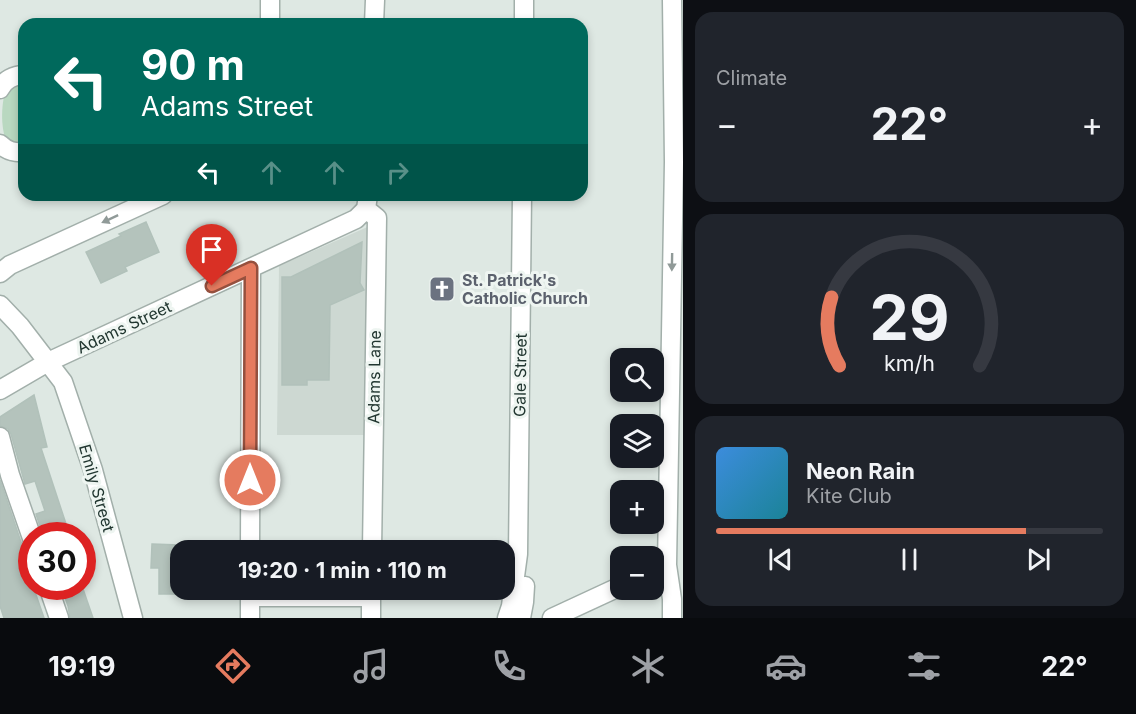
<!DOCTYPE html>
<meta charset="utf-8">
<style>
:root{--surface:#171b24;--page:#20242c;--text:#f1f3f6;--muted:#9ea1a6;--line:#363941;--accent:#e57b5f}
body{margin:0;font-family:Inter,sans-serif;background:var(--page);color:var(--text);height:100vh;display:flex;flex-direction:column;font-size:22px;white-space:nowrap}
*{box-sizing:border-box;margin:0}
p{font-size:20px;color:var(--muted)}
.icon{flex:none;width:33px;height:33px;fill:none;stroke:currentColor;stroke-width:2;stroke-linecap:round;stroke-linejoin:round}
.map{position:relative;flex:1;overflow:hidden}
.sheet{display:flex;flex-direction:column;gap:12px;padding:12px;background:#0d0f14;width:453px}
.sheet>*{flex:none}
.hud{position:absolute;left:18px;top:18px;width:570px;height:183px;border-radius:18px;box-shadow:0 3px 9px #0003;background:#00695c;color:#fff;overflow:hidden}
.controls{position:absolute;left:610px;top:348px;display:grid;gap:12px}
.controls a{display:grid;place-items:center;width:54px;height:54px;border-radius:12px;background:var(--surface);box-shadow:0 3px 9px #0003;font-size:30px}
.speed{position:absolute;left:18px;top:522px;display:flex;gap:12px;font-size:30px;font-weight:700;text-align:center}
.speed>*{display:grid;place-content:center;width:78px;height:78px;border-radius:50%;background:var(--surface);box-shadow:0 3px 9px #0003;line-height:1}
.speed .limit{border:9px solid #d22;background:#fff;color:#111}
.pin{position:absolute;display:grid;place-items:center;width:51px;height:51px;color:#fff;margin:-62px -26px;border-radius:50% 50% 50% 0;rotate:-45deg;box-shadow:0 0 6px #0007}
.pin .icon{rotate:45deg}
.me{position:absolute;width:66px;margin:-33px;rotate:0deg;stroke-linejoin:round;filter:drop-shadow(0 0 4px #0008)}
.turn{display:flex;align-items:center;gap:21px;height:126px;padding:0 24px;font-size:27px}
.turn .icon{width:78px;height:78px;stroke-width:2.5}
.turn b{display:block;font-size:42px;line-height:51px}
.lanes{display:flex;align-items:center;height:57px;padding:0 24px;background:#0003;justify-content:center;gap:30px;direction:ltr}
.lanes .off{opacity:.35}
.big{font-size:45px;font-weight:700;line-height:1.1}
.sheet .card{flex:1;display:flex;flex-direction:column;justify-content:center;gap:9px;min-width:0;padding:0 21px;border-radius:18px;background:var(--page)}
.sheet .dial{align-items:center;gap:0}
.dial svg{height:156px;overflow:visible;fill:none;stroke:var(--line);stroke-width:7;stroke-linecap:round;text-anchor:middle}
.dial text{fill:var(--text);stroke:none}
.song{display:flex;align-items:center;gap:18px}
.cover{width:72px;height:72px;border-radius:9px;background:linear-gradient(135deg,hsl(210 70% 55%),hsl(190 70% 35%))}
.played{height:6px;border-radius:3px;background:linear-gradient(90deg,var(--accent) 80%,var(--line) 80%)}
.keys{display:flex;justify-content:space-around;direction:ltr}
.heat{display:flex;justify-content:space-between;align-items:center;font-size:33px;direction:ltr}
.trip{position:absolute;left:170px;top:540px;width:345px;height:60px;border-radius:18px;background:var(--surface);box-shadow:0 3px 9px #0003;font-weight:700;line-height:60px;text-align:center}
.dock{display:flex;height:96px;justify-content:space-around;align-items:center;background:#090b0e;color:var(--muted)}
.dock .icon{width:42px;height:42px}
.dock .active{color:var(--accent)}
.dock b{font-size:27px;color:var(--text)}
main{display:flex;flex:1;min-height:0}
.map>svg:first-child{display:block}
.built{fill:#cdd8d2}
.green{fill:#b9d8c0}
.building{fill:#b4c3bc;stroke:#b1c1ba;stroke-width:1.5}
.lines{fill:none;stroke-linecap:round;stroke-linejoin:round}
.minor-casing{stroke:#a2afaa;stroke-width:21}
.minor{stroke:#fff;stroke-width:18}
.oneway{fill:#909a98}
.route-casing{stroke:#95503e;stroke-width:15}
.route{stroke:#e57b5f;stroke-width:10}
.labels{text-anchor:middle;stroke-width:6;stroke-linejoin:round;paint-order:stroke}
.worship-label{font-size:16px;font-weight:bold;fill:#5b616d;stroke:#eef5f1;text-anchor:start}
.street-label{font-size:16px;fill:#213630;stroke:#eef5f1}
</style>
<main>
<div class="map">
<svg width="683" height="618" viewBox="0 0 683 618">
<rect width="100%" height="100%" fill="#dee8e3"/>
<path class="built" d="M 372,225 L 369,435 L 277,435 L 279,266 Z"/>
<path class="green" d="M 24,79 L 24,147 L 7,142 C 0,129 1,100 7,87 Z"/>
<path class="building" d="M 146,222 L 159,252 L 125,267 L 127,271 L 101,283 L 86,252 L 121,236 L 119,234 Z
M 362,242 L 360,283 L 364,290 L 330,305 L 329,380 L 307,380 L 307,385 L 282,385 L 282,277 L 291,277 Z
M 34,395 L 47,447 L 41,448 L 70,536 L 43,536 L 36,514 L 45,511 L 35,481 L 25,484 L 11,434 L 8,429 L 0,426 L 0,417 Z
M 0,480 L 21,542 L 27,548 L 30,555 L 28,555 L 30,560 L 25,562 L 32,581 L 32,586 L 33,586 L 44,618 L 4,618 L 0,606 Z
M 152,544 L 180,545 L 180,594 L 159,594 L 159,568 L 151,568 Z
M 61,586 L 82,586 L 93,618 L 70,618 L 68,606 Z"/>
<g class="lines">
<g class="minor-casing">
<path id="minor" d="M 270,24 L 270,0
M 374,24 L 375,0
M 524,24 L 524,0
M 0,89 C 4,80 14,75 24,75
M 0,144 C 7,151 14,153 24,152
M 366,209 L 377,218 L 372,550
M 0,273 L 10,265 L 163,195
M 0,305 L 20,326 L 63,382 L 93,470 L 133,618
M 0,390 L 48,362 L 356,219 L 366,209 L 368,195
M 0,437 L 10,475 L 32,538
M 250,550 L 251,268
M 48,586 L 59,618
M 250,597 L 371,597
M 250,618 L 250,590
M 371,618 L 371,590
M 507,618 L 511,606 L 518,554 L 522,195
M 521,618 L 524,602 L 525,586
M 552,618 L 621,586
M 672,618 L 672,599 L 667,565 L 674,162 L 672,0"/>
</g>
<use href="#minor" class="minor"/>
</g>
<defs><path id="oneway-solid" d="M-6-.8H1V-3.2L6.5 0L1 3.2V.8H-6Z" transform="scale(1.5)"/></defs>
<g class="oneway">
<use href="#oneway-solid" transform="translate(110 219) rotate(155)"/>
<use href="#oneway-solid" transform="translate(672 262) rotate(91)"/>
</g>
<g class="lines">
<g class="route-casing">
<path id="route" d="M 212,286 L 251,268 L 250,480"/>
</g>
<use href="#route" class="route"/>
</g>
<defs>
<g id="church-square" transform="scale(1.35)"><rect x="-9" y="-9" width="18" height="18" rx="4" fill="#6b7280" stroke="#eef5f1"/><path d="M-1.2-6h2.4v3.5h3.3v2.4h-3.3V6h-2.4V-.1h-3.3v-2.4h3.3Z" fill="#fff"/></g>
</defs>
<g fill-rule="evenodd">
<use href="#church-square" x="442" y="289"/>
</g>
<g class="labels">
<g class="worship-label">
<text x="462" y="286">St. Patrick's<tspan x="462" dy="18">Catholic Church</tspan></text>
</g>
<g class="street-label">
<text transform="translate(124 327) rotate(-25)" y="6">Adams Street</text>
<text transform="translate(520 375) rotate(-89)" y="6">Gale Street</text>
<text transform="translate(374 377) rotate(-89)" y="6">Adams Lane</text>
<text transform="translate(97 488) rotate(74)" y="6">Emily Street</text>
</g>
</g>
</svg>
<div class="controls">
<a><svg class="icon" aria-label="search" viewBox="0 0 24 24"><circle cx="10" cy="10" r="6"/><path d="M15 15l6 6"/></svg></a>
<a><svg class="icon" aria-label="layers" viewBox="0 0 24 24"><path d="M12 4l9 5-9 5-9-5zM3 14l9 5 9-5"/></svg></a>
<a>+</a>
<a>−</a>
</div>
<div class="speed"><div class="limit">30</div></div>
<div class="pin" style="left:212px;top:286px;background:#d93025"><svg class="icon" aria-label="arrive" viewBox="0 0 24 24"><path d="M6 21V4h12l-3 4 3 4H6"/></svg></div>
<svg class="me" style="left:250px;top:480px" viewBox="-20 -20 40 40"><circle r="17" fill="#e57b5f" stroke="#fff" stroke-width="3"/><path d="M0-11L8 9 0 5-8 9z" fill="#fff"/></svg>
<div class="trip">19:20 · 1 min · 110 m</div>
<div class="hud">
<div class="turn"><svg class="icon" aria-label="left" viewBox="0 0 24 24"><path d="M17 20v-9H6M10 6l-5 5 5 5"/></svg><div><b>90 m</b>Adams Street</div></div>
<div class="lanes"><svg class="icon" aria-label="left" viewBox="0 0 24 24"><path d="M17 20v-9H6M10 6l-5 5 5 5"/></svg><svg class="icon off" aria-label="ahead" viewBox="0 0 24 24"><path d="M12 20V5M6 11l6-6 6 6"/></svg><svg class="icon off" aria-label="ahead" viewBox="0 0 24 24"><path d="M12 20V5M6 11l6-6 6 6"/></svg><svg class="icon off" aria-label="right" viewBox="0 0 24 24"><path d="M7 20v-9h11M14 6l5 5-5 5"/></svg></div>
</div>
</div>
<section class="sheet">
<div class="card"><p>Climate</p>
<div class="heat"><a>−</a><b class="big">22°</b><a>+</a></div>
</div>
<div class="card dial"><svg viewBox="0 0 100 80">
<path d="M14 69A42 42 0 1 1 86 69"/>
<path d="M14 69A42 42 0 0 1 10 34" stroke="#e57b5f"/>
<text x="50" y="56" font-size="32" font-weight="700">29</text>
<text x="50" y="72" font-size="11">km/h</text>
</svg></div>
<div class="card">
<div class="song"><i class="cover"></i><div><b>Neon Rain</b><p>Kite Club</p></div></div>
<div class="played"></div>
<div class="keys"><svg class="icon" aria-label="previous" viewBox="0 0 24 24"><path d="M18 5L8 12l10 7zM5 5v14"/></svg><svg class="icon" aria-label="pause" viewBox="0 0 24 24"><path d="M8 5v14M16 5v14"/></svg><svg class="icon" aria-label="next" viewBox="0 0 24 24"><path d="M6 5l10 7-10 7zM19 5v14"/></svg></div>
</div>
</section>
</main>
<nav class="dock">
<b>19:19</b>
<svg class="icon active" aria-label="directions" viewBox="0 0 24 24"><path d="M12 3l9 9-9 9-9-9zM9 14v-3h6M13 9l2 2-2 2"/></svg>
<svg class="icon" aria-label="music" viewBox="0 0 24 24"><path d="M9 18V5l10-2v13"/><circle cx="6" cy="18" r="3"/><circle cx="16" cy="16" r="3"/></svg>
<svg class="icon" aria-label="phone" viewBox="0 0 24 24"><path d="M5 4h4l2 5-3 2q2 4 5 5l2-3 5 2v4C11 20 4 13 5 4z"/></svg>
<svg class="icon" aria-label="climate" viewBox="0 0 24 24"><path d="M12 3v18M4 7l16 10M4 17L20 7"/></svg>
<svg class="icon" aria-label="car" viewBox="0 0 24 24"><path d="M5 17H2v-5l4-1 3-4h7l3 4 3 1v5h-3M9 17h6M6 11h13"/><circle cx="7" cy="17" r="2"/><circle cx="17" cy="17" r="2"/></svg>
<svg class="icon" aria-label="filters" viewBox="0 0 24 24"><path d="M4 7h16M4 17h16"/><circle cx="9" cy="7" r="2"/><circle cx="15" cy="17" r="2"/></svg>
<b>22°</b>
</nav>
